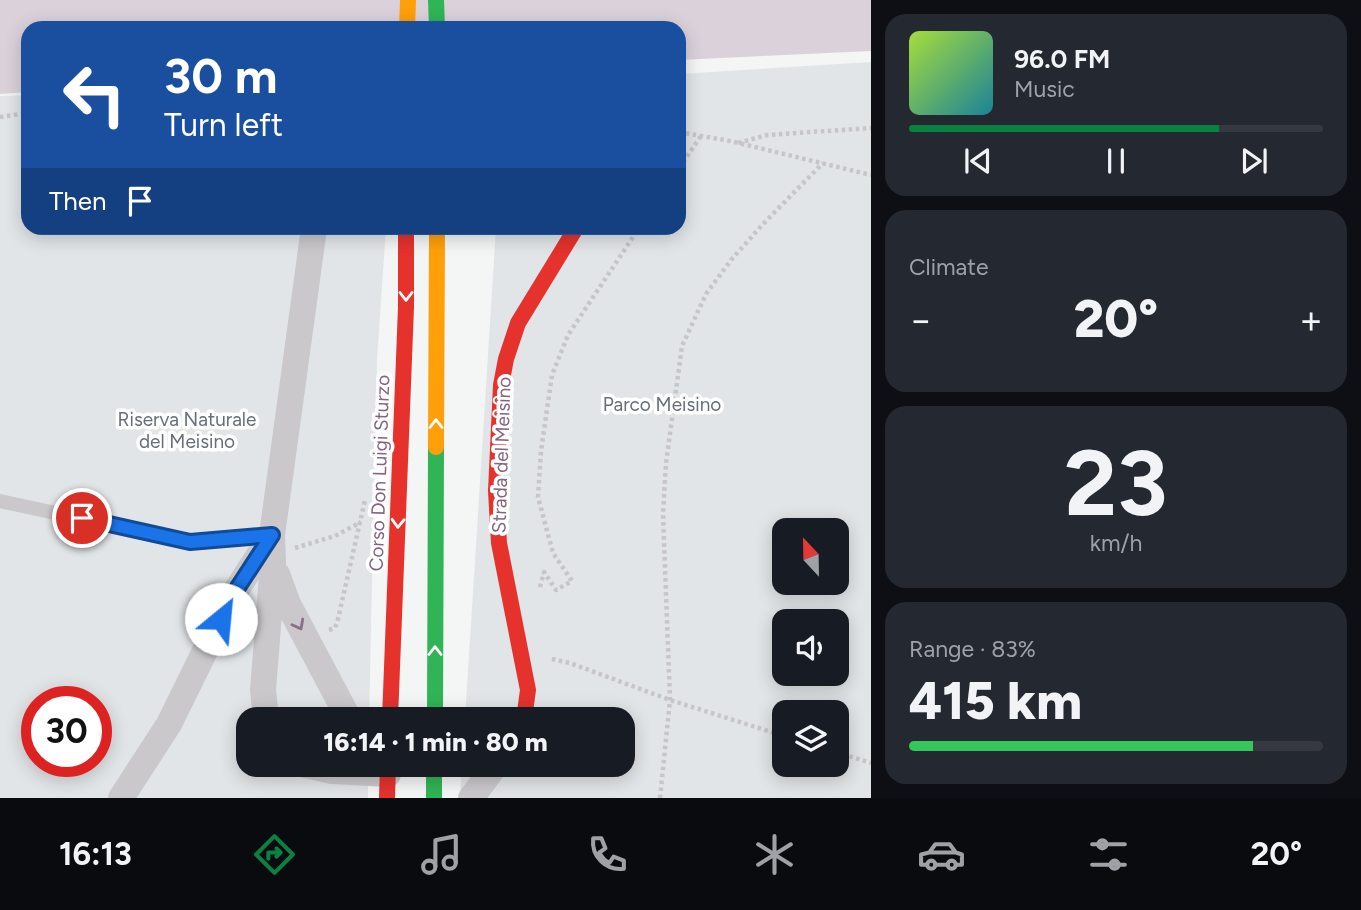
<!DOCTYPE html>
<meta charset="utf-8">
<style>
:root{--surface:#171b24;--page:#242831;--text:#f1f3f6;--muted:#9ea1a6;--line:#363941;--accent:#0b8043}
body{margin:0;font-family:Figtree,sans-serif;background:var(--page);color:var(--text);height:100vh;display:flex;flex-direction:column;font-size:26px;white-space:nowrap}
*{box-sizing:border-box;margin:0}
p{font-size:23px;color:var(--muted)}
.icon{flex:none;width:38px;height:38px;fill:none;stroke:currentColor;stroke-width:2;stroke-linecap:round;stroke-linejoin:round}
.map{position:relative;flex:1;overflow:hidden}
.panel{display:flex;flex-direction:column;gap:14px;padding:14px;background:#0d0f14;width:490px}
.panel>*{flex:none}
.guide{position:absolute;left:21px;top:21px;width:665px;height:214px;border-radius:21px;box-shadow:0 4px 18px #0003;background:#1a4fa0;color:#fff;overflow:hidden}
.needle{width:46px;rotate:338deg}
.controls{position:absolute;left:772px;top:518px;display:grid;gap:14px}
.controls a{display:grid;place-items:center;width:77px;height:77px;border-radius:14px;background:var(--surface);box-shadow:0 4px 18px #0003;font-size:35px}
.speed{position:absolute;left:21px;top:686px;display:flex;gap:14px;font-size:35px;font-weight:700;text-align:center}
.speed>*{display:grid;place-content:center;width:91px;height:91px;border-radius:50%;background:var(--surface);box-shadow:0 4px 18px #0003;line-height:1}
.speed .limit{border:10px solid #d22;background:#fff;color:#111}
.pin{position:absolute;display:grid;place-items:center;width:60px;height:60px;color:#fff;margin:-30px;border:4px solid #fff;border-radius:50%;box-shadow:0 2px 7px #0007}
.me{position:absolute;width:77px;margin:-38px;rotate:28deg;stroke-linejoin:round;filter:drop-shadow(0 0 5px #0008)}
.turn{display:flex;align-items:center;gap:24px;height:147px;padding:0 28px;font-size:32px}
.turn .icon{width:91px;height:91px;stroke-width:2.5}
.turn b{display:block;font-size:49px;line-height:60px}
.then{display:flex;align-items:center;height:66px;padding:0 28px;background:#0003;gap:14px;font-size:26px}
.big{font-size:52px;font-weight:800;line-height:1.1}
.panel .widget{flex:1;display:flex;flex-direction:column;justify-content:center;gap:10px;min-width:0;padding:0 24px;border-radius:21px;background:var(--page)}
.panel .dial{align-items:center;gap:0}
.dial b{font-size:91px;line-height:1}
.song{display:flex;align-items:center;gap:21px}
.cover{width:84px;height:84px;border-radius:10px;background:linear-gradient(135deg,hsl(80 70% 55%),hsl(190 70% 35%))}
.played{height:7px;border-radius:4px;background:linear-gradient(90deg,var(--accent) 75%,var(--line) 75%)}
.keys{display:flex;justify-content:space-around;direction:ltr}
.heat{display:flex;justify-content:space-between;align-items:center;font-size:38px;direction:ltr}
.charge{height:10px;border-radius:5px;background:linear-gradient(90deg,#34c759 83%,var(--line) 0)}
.trip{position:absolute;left:236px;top:707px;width:399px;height:70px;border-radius:21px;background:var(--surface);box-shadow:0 4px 18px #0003;font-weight:800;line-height:70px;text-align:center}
.tab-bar{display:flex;height:112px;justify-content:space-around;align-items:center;background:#090b0e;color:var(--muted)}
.tab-bar .icon{width:49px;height:49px}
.tab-bar .on{color:var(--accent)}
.tab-bar b{font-size:32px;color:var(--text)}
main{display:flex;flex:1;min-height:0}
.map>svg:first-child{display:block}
.green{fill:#e1e5e7;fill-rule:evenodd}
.water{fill:#dbd1db}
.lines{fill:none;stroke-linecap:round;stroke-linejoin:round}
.path{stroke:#c7c5c7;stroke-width:4.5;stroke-dasharray:3.5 3.5;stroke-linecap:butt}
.lane{stroke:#cac8ca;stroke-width:14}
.street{stroke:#cac8ca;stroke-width:26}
.fast{stroke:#30b455;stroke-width:16}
.slow{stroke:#ff9f0a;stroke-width:16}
.jam{stroke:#e5322d;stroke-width:16}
.oneway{stroke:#fff}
.oneway2{stroke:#8b6f86}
.route-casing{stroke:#114b97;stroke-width:18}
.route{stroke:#1a73e8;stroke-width:12}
.labels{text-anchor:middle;stroke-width:7;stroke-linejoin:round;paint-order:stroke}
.park-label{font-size:19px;fill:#646f7b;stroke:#fff}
.street-label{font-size:19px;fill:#84657f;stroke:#fff}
</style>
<main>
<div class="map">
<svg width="871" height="798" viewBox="0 0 871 798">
<rect width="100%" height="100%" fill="#f4f5f5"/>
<path class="green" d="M 871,62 L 871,798 L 460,798 L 462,765 L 623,765 L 623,719 L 465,719 L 496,228 L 679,228 L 679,74 ZM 784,530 L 836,530 L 836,583 L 784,583 ZM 784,621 L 836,621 L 836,674 L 784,674 ZM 784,712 L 836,712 L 836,765 L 784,765 Z
M 28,95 L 28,228 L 386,228 L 377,359 L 369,719 L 248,719 L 248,765 L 368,765 L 368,798 L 0,798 L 0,96 ZM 37,702 L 96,702 L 96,761 L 37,761 Z"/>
<path class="water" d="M 0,0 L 871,0 L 871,51 L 679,60 L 679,28 L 28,28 L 28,92 L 0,94 Z"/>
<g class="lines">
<path class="path" d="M 0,117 L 28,113
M 679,132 L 730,141 L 871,175
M 738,143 L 767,135 L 871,128
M 679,168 L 701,136
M 295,548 L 335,536 L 361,522
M 540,587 L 544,572 L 556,590 L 572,581 L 553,553 L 538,497 L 541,451 L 552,375 L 568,335 L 639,228
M 329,630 L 335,628 L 338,619 L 365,500
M 552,659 L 570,663 L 670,700 L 784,736
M 836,752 L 871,763
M 660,798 L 670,700 L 663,514 L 666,463 L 682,346 L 706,294 L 731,260 L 764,223 L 823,163"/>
<path class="lane" d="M 0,501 L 190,542 L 272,535"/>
<path class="street" d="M 277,574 L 288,604 L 349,719
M 266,719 L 263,690 L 273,562 L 272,535 L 314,228
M 306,765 L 332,771 L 388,774
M 121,798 L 169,724 L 231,598 L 272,535
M 471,798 L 496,765"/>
<path class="fast" d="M 436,0 L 437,28
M 435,719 L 436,447
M 434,765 L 434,798"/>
<path class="slow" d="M 407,28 L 408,0
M 436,447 L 437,228"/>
<path class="jam" d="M 390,719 L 406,307 L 406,228
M 524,719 L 528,690 L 499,543 L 496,491 L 501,385 L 506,359 L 518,323 L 576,228
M 387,798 L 388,765"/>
</g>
<defs><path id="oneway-chevron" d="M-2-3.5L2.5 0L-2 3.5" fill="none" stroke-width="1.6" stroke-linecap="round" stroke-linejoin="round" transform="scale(1.75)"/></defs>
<g class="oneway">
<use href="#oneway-chevron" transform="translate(406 296) rotate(90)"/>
<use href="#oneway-chevron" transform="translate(436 424) rotate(-90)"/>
<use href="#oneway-chevron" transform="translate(398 523) rotate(92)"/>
<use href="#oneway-chevron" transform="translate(435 651) rotate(-90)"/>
</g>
<use class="oneway2" href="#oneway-chevron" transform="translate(299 625) rotate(62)"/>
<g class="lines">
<g class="route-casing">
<path id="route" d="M 82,518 L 190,542 L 272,535 L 231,598 L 221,619"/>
</g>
<use href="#route" class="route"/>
</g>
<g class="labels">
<g class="park-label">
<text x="662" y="411">Parco Meisino</text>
<text x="187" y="426">Riserva Naturale<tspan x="187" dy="22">del Meisino</tspan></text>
</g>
<g class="street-label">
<text transform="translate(501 455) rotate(-88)" y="7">Strada del Meisino</text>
<text transform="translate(379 473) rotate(-88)" y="7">Corso Don Luigi Sturzo</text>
</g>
</g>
</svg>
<div class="controls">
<a><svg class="needle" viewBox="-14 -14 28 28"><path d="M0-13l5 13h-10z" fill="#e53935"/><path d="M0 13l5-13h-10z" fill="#9ea1a6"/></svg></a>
<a><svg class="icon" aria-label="sound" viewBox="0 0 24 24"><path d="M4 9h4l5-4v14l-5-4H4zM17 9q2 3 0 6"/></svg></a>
<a><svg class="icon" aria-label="layers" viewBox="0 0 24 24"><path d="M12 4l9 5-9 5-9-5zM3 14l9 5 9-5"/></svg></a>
</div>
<div class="speed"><div class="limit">30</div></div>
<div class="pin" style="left:82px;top:518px;background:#d93025"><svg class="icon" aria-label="arrive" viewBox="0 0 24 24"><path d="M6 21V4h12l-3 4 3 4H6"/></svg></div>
<svg class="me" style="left:221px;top:619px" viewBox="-20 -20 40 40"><circle r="19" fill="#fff"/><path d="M0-13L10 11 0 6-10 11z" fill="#1a73e8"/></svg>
<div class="trip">16:14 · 1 min · 80 m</div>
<div class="guide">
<div class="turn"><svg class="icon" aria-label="left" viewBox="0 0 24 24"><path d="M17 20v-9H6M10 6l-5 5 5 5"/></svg><div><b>30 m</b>Turn left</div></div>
<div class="then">Then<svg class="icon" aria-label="arrive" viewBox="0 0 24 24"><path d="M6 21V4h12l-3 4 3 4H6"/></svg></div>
</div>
</div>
<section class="panel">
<div class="widget">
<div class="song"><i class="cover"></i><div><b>96.0 FM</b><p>Music</p></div></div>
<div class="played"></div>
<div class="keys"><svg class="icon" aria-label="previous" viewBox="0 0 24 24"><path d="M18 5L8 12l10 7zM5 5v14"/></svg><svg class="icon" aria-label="pause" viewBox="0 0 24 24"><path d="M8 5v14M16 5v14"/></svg><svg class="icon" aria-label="next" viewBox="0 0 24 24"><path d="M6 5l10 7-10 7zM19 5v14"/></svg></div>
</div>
<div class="widget"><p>Climate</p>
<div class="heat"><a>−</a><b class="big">20°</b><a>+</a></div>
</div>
<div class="widget dial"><b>23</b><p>km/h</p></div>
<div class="widget"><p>Range · 83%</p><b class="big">415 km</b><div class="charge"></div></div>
</section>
</main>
<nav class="tab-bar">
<b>16:13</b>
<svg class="icon on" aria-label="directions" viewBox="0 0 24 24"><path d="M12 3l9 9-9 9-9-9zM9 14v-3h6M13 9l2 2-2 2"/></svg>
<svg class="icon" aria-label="music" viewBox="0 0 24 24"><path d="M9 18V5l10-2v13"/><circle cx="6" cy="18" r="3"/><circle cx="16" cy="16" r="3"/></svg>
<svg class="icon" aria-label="phone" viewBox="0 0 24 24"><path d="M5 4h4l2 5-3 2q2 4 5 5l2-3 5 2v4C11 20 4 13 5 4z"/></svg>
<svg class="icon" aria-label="climate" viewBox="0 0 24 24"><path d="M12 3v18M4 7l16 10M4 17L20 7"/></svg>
<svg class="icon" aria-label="car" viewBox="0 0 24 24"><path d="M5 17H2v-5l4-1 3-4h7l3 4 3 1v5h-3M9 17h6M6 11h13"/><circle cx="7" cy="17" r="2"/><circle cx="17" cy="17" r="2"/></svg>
<svg class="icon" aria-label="filters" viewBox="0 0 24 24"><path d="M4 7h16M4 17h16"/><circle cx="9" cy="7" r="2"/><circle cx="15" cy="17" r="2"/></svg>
<b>20°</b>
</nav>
